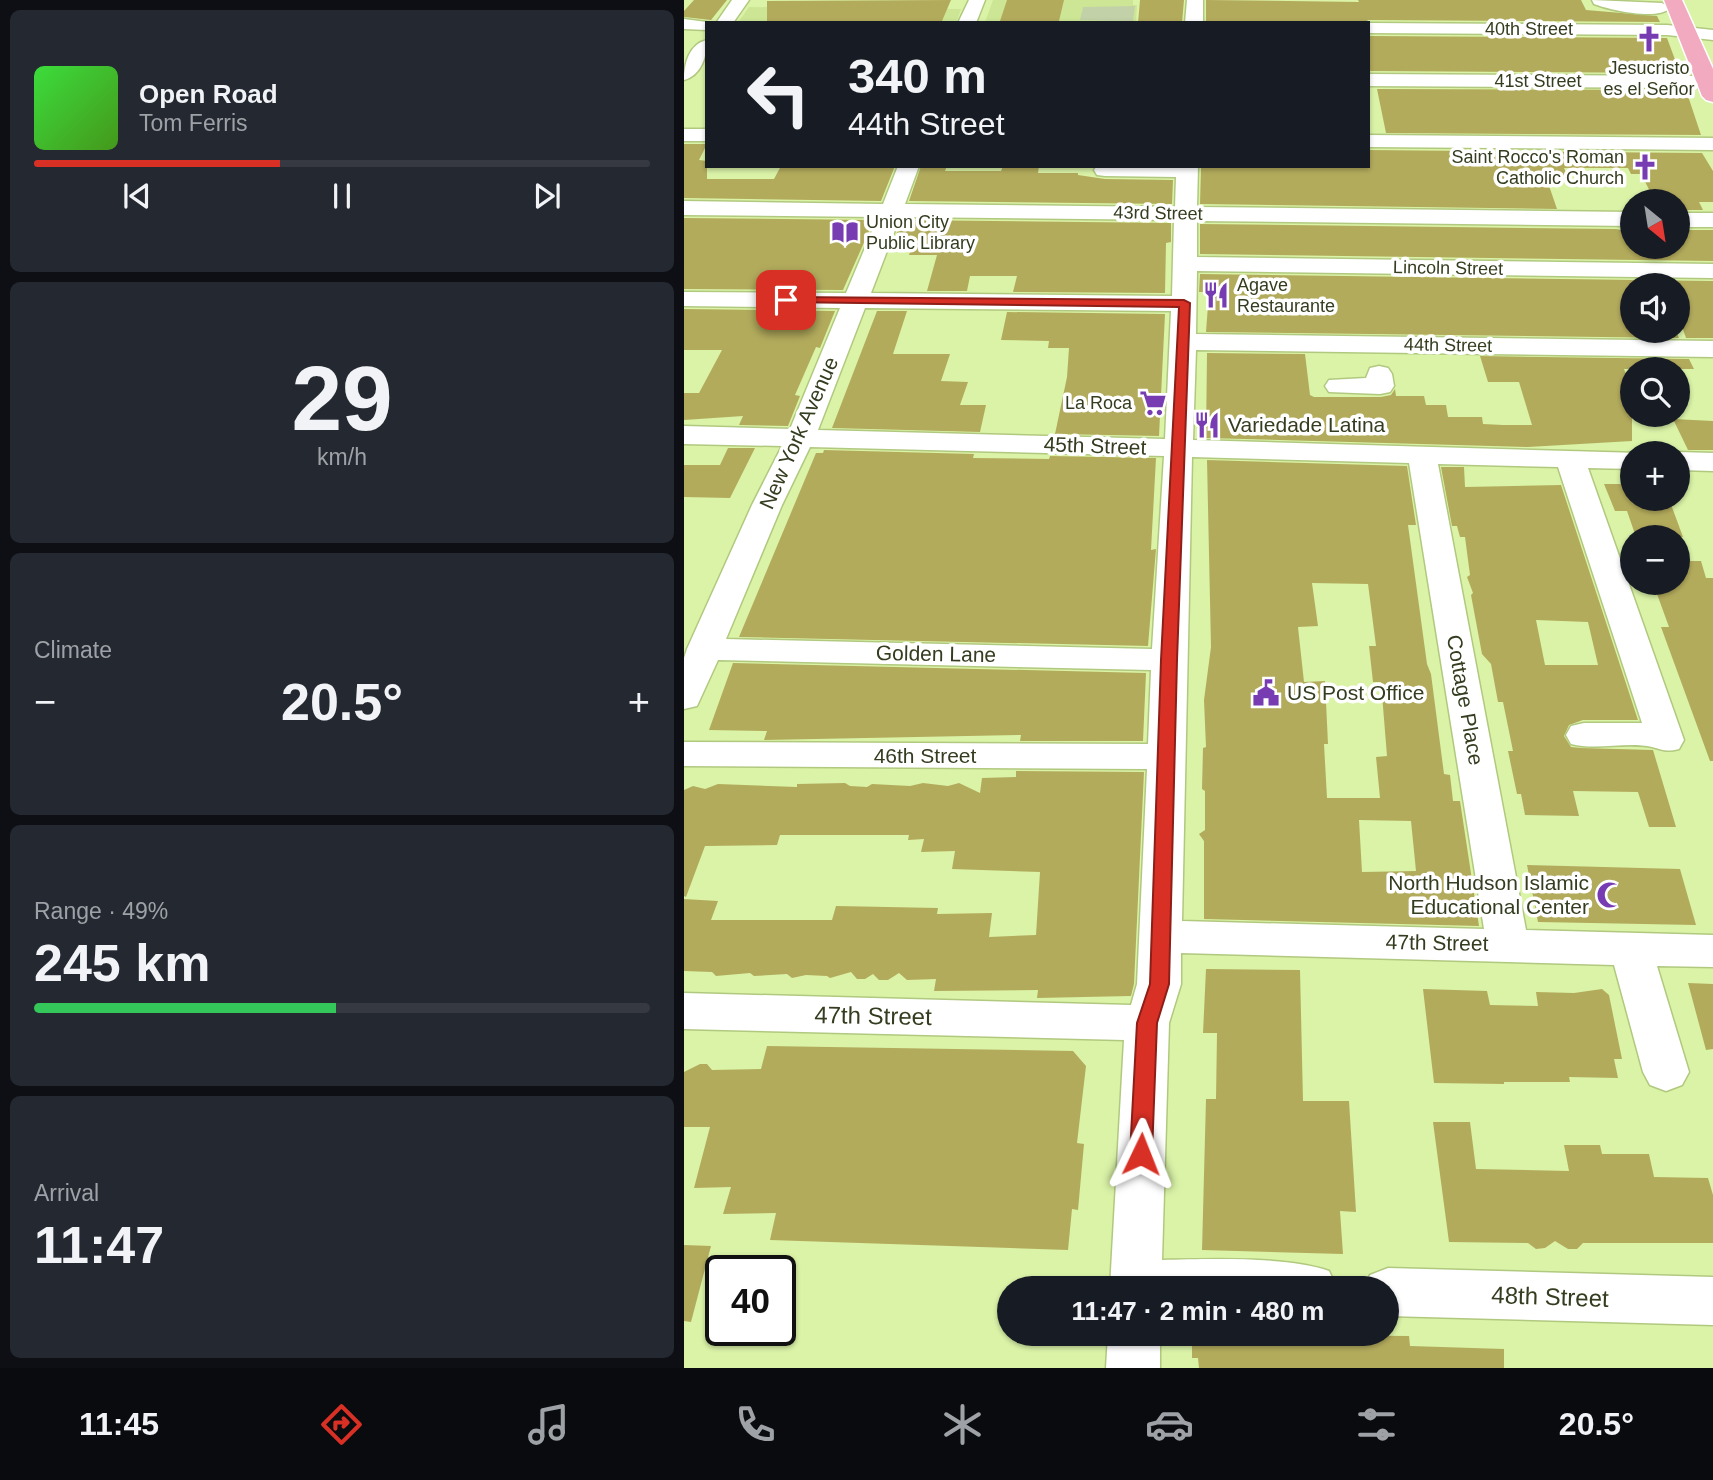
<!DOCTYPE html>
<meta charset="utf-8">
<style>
:root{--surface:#171b24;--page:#242831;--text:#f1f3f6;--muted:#9ea1a6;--line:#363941;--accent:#d93025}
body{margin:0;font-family:Helvetica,sans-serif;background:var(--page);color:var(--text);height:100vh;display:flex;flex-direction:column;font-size:26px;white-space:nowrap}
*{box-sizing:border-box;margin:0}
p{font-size:23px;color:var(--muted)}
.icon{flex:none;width:38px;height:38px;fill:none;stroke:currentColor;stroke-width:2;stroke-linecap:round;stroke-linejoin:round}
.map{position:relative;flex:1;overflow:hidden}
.panel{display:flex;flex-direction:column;gap:10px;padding:10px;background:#0d0f14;width:684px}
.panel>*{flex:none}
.top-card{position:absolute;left:21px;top:21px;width:665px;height:147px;border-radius:0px;box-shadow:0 2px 5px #0004;background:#171b24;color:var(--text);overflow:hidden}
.needle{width:46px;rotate:150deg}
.buttons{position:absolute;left:936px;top:189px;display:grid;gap:14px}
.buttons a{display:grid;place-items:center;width:70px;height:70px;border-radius:50%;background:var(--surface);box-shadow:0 2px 5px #0004;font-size:35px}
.speed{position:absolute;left:21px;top:1255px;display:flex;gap:14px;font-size:35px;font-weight:700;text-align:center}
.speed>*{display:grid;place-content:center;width:91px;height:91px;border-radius:50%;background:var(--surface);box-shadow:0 2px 5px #0004;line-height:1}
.speed .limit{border:4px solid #111;border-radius:10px;background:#fff;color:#111}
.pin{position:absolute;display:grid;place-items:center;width:60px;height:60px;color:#fff;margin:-30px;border-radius:14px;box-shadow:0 4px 10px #0006}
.me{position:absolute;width:77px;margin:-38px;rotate:2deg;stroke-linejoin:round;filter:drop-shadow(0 0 5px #0008)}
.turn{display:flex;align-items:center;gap:24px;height:147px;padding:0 28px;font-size:32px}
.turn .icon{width:91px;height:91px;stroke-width:2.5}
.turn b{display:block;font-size:49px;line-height:60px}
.big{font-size:52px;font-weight:700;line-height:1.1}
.panel .card{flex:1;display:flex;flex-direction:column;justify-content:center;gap:10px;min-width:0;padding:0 24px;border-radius:10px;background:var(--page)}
.panel .dial{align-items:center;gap:0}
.dial b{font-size:91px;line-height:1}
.song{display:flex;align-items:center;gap:21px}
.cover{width:84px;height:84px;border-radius:10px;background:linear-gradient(135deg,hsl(120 70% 55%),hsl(100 70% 35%))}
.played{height:7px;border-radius:4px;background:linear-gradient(90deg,var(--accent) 40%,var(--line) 40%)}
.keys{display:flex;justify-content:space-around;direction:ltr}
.heat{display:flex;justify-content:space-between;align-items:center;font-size:38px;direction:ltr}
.charge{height:10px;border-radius:5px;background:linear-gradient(90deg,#34c759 49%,var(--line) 0)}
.trip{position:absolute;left:313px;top:1276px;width:402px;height:70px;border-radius:35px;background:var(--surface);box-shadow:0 2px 5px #0004;font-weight:700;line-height:70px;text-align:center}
.dock{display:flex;height:112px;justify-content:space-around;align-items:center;background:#090b0e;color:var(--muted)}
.dock .icon{width:49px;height:49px}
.dock .active{color:var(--accent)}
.dock b{font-size:32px;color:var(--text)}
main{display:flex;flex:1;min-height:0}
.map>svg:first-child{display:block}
.built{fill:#cce695}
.green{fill:#c3d1a8}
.building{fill:#b3ab5c;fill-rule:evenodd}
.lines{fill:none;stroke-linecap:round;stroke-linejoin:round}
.minor-casing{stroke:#b1c97f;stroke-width:3}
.major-casing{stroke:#fff;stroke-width:3}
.minor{fill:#fff;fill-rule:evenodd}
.major{fill:#f1aabf;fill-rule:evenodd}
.route{fill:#d93025;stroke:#8d1f18;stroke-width:2}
.labels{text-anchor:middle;stroke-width:7;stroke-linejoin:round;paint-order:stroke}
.far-street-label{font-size:18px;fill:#343d1f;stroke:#fff}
.far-poi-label{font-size:18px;fill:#343d1f;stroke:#fff;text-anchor:end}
.poi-label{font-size:21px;fill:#343d1f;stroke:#fff;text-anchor:start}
.street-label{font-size:21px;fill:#343d1f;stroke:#fff}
.near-street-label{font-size:24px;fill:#343d1f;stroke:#fff}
</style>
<main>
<section class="panel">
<div class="card">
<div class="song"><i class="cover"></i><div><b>Open Road</b><p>Tom Ferris</p></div></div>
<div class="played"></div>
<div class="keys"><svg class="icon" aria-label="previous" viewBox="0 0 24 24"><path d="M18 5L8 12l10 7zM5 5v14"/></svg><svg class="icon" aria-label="pause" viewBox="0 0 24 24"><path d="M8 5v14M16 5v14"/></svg><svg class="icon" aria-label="next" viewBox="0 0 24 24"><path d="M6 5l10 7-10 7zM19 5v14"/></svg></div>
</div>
<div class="card dial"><b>29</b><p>km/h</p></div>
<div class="card"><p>Climate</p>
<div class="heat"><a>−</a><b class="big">20.5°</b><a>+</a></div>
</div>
<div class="card"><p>Range · 49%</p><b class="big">245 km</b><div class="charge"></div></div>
<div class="card"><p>Arrival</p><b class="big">11:47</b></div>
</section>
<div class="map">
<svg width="1029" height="1368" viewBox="0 0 1029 1368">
<rect width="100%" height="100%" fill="#daf3a7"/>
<path class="built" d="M 309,0 L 449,0 L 449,5 L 453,5 L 452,23 L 301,22 Z
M 65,7 L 277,9 L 272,23 L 55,21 Z"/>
<path class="green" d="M 451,6 L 449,21 L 396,20 L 399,7 Z"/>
<path class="building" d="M 10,0 L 43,0 L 27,20 L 0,17 L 0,11 Z
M 267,0 L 258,21 L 83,21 L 83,1 Z
M 323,0 L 380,0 L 375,21 L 316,21 Z
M 456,0 L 500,0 L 498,23 L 454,23 Z
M 522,0 L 675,2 L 674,0 L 897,0 L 902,10 L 973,16 L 976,22 L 684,20 L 681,23 L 522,23 Z
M 684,36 L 983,38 L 996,73 L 684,71 Z
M 693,89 L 1002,90 L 1017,135 L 702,133 Z
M 0,144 L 23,144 L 15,160 L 23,161 L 23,179 L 90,179 L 97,166 L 211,166 L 197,201 L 0,198 Z
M 684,150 L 1018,153 L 1029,171 L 1029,202 L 1015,202 L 1019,210 L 994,210 L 994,201 L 971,201 L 957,174 L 947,174 L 944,168 L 880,168 L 884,177 L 862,177 L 873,209 L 516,204 L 517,168 L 684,166 Z
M 237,166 L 263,166 L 261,171 L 317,171 L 319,166 L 355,166 L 354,173 L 394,173 L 394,175 L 421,179 L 489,180 L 488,204 L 225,201 Z
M 0,218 L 190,220 L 159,290 L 0,289 Z
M 218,220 L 487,223 L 487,242 L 482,243 L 481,293 L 329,292 L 333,276 L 286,276 L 283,291 L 243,291 L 253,255 L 225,255 L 230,240 L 210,240 Z
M 516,224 L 932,229 L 947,232 L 948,247 L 994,247 L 994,230 L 1029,230 L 1029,261 L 516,254 Z
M 516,274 L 1029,281 L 1029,338 L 1002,338 L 994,315 L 994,285 L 948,285 L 948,331 L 992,331 L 995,338 L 522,332 L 525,292 L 515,292 Z
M 0,309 L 151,311 L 136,348 L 132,347 L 111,395 L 116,396 L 104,426 L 55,425 L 59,416 L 0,420 L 0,393 L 15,393 L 38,350 L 0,350 Z
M 193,311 L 223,311 L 209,354 L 266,354 L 257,381 L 284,382 L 276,405 L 302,405 L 296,432 L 148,428 Z
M 323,312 L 481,314 L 475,436 L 371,434 L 383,377 L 385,348 L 364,348 L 365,341 L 317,340 Z
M 523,353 L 621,354 L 626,395 L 630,397 L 697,397 L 707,395 L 711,389 L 712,396 L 740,396 L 742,405 L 762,405 L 764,417 L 798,417 L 799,424 L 819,425 L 848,425 L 835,382 L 804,382 L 796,356 L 1005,359 L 1010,369 L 940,369 L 948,392 L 948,441 L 844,447 L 522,438 Z
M 989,419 L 1029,421 L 1029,450 L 1004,450 Z
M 44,448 L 71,448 L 46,498 L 0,497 L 0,465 L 36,465 Z
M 140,450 L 290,454 L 289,458 L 365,459 L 366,456 L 472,458 L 467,550 L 472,549 L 464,646 L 55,637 L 132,453 L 139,453 Z
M 523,460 L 723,466 L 732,525 L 724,525 L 743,664 L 747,674 L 760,774 L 766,775 L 769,801 L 776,801 L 795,926 L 520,919 L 520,841 L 515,834 L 521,830 L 521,791 L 518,789 L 519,748 L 522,747 L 520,700 L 527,647 ZM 628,583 L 684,584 L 692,646 L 685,646 L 689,682 L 697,682 L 703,756 L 692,757 L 696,798 L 643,798 L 640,744 L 644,744 L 641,681 L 620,682 L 614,627 L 634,626 ZM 675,820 L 727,821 L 732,871 L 678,872 Z
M 757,467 L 780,467 L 781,487 L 877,485 L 954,720 L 899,720 L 885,725 L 880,736 L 887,747 L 897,748 L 969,750 L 992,827 L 965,827 L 954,792 L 889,791 L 895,816 L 841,815 L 837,794 L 833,794 L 824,751 L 829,751 L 819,702 L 814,702 L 807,664 L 798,654 L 787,595 L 789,593 L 783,577 L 786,575 L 781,537 L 776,537 L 773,526 L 768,526 ZM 852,620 L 904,622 L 914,665 L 861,665 Z
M 920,484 L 948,484 L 948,499 L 985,499 L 999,537 L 952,537 L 943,511 L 931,511 Z
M 994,561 L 1017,561 L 1022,578 L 1029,578 L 1029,761 L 1026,761 L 977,627 L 985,627 L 969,583 L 994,583 Z
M 49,663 L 462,673 L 459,741 L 336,741 L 337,735 L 80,740 L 83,731 L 25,730 Z
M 332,771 L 460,772 L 450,984 L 447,996 L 353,998 L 354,990 L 250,991 L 252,979 L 223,980 L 215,973 L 204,980 L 195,980 L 189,974 L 181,979 L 173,979 L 167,972 L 146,978 L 143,976 L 122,975 L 108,978 L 103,974 L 70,976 L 66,973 L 32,976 L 28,972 L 0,971 L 0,899 L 34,901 L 27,920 L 148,920 L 152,906 L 254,908 L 253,914 L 308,913 L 305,937 L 352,935 L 356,872 L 268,869 L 271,851 L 237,852 L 240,839 L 224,840 L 225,835 L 96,835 L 93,845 L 21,846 L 2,897 L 0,896 L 0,790 L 9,786 L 21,789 L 34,784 L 113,787 L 113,784 L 161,783 L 166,786 L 183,787 L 188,784 L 226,786 L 239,783 L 264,786 L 275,783 L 296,793 L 298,778 L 332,777 Z
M 843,865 L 996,869 L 1012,925 L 854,922 Z
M 522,969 L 616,970 L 619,1101 L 665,1101 L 672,1212 L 656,1211 L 659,1254 L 518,1250 L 522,1099 L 532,1099 L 533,1033 L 519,1033 Z
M 1004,983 L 1029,984 L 1029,1049 L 1022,1050 Z
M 739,989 L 803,991 L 806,1005 L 854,1006 L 852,992 L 890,993 L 918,989 L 925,995 L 938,1059 L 930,1059 L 934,1078 L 885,1077 L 886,1082 L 820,1082 L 820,1084 L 750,1083 Z
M 83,1046 L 389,1051 L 402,1066 L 393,1143 L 400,1144 L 394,1210 L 388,1209 L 384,1250 L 86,1240 L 92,1213 L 39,1214 L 47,1187 L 10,1188 L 26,1127 L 0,1127 L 0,1072 L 16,1064 L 23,1064 L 28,1070 L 77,1069 Z
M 749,1122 L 786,1122 L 792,1169 L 885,1171 L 880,1145 L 916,1145 L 918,1154 L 965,1154 L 970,1177 L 1024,1178 L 1029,1195 L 1029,1243 L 899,1243 L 893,1249 L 884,1249 L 871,1241 L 861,1248 L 852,1249 L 844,1243 L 765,1242 Z
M 0,1245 L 27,1246 L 7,1322 L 0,1321 Z
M 508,1334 L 725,1336 L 726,1346 L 820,1349 L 820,1368 L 515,1368 L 514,1358 L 508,1358 Z"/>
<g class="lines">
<g class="minor-casing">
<path id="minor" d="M 48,0 L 65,0 L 49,23 L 32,23 Z
M 285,0 L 301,0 L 292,23 L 274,23 Z
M 503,0 L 519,0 L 519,23 L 501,23 Z
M 908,0 L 978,3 L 986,8 C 974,21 926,10 910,4 Z
M 0,19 L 30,23 L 23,23 L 23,30 L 0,29 Z
M 684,23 L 983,25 L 1029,30 L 1029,40 L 983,35 L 684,33 Z
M 23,40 C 23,55 18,75 0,80 C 0,64 5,44 23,40 Z
M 684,74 L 1029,76 L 1029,88 L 684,86 Z
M 0,129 L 23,129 L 23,141 L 0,141 Z
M 684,135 L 1029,138 L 1029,150 L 684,147 Z
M 214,166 L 235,166 L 221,204 L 491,207 L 492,177 L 421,176 L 413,175 L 410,170 L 413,166 L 514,166 L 513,207 L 948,212 L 948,226 L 513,221 L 513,257 L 1029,264 L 1029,278 L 513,271 L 512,334 L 1029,341 L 1029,357 L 512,350 L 509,440 L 956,453 L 948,453 L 948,469 L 904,468 L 1000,740 L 995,749 C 983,752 979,750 968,747 C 942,741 914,751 887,744 L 882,735 L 887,726 L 900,723 L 958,723 L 874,467 L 754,464 L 842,930 L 1029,935 L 1029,967 L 973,966 L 1005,1072 L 998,1085 L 982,1091 L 966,1085 L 959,1072 L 930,965 L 497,953 L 497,984 L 485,1023 L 478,1260 C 523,1259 605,1256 645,1271 L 653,1288 L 426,1288 L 440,1040 L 0,1029 L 0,993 L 447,1005 L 453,984 L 463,769 L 0,766 L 0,742 L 464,744 L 467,670 L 34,660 L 13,706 L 0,709 L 0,658 L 3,649 L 68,505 L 98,446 L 0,444 L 0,426 L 106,429 L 156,308 L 0,306 L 0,292 L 162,293 L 194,217 L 0,215 L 0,201 L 199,204 ZM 216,217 L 490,220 L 488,296 L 187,293 ZM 181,308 L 487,311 L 481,439 L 134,430 ZM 126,447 L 480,456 L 468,649 L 42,639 L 98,505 ZM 508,457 L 725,463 L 800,929 L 498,921 Z
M 994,213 L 1029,213 L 1029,227 L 994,227 Z
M 695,366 L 704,368 L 708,374 L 710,386 L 706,392 L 696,394 L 645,392 L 641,386 L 645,380 L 682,378 L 686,368 Z
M 994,452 L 1029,453 L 1029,471 L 994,470 L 994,453 L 990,453 Z
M 704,1268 L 1029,1277 L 1029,1325 L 704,1316 L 704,1288 L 680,1288 L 686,1275 Z
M 424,1334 L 476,1334 L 476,1368 L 422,1368 Z"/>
</g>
<g class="major-casing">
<path id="major" d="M 980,0 L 998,0 L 1029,69 L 1029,102 L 1022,100 L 1018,96 Z"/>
</g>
<use href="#minor" class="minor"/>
<use href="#major" class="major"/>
</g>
<path class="route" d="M 102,297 L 500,300 L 506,303 L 493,660 L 485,984 L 473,1023 L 468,1154 L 465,1160 L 457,1163 L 450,1160 L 446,1154 L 453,1023 L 466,984 L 477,660 L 495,307 L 98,302 L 97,300 Z"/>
<defs>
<g id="church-bare" transform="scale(2.1)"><path d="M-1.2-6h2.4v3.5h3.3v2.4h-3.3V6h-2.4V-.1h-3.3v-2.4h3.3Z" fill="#773cb2" stroke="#fff" stroke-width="2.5" paint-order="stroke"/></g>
<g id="library-bare" transform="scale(2.1)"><path d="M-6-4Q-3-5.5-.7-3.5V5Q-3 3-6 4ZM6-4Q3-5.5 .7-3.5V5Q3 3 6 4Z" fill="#773cb2" stroke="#fff" stroke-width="2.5" paint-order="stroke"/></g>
<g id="restaurant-bare" transform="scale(2.1)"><path d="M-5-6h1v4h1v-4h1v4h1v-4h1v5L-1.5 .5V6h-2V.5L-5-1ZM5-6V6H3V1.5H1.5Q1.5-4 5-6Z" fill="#773cb2" stroke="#fff" stroke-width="2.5" paint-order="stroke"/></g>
<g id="supermarket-bare" transform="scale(2.1)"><path d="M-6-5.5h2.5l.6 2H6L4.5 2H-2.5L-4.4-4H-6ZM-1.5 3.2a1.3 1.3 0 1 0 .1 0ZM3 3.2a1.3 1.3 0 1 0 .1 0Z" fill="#773cb2" stroke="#fff" stroke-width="2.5" paint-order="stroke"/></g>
<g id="civic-bare" transform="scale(2.1)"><path d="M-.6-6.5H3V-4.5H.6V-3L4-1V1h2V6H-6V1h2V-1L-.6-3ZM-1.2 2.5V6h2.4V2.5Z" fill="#773cb2" stroke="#fff" stroke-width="2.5" paint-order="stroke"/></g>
<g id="mosque-bare" transform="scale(2.1)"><path d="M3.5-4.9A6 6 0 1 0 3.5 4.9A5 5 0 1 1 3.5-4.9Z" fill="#773cb2" stroke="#fff" stroke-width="2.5" paint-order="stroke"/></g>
</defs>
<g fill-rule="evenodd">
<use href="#church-bare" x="965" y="39"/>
<use href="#church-bare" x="961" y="167"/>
<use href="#library-bare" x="161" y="232"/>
<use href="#restaurant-bare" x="532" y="295"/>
<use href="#supermarket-bare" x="469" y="403"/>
<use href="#restaurant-bare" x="523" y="425"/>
<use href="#civic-bare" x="582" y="693"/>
<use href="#mosque-bare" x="926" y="895"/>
</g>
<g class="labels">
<g class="far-street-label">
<text x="845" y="35">40th Street</text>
<text x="854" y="87">41st Street</text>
<text transform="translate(474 213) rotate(1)" y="6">43rd Street</text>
<text transform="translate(764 268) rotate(1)" y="6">Lincoln Street</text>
<text transform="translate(764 345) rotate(1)" y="6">44th Street</text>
</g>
<g class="far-poi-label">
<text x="965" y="74" text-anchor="middle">Jesucristo<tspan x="965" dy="21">es el Señor</tspan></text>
<text x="940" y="163">Saint Rocco's Roman<tspan x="940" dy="21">Catholic Church</tspan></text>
<text x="182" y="228" text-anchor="start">Union City<tspan x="182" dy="21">Public Library</tspan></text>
<text x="553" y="291" text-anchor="start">Agave<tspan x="553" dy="21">Restaurante</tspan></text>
<text x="448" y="409">La Roca</text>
</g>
<g class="poi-label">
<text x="544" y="432">Variedade Latina</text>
<text x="603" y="700">US Post Office</text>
<text x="905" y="890" text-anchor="end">North Hudson Islamic<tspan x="905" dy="24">Educational Center</tspan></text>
</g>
<g class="street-label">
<text transform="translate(115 433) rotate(-66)" y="7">New York Avenue</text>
<text transform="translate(411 446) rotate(2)" y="7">45th Street</text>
<text transform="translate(252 654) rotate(1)" y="7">Golden Lane</text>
<text transform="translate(781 700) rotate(80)" y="7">Cottage Place</text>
<text x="241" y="763">46th Street</text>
<text transform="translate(753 943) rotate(1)" y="7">47th Street</text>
</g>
<g class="near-street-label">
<text transform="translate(189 1016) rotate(1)" y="8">47th Street</text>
<text transform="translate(866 1297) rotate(2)" y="8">48th Street</text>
</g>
</g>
</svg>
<div class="buttons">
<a><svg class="needle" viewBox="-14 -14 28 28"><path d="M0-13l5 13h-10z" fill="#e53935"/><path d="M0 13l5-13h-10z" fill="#9ea1a6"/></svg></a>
<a><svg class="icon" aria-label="sound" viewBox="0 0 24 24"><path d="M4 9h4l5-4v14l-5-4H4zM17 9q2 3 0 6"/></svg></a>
<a><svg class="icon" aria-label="search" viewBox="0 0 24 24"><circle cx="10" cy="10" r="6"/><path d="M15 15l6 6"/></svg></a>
<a>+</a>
<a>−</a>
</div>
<div class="speed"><div class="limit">40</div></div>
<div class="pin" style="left:102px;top:300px;background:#d93025"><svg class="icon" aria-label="arrive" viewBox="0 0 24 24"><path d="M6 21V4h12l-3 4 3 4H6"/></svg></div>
<svg class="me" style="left:457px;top:1154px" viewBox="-20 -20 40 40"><path d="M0-17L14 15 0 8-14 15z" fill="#d93025" stroke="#fff" stroke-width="4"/></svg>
<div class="trip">11:47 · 2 min · 480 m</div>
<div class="top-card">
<div class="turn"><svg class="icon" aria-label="left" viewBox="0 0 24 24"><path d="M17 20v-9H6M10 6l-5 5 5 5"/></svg><div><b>340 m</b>44th Street</div></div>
</div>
</div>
</main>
<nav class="dock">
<b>11:45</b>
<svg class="icon active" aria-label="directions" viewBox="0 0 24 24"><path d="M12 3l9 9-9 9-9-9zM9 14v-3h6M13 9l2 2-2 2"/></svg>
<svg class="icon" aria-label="music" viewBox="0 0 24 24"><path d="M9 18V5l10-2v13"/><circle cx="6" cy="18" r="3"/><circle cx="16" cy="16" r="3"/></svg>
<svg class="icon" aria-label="phone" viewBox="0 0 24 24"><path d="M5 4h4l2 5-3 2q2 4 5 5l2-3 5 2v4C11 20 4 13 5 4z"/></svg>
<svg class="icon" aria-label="climate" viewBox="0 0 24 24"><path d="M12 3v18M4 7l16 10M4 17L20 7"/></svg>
<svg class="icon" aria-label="car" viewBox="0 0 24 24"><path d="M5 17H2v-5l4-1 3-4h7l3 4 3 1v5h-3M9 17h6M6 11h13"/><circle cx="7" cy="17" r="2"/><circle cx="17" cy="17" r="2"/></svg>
<svg class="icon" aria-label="filters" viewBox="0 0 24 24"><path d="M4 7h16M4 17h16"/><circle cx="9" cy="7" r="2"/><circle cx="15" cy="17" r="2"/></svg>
<b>20.5°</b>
</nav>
